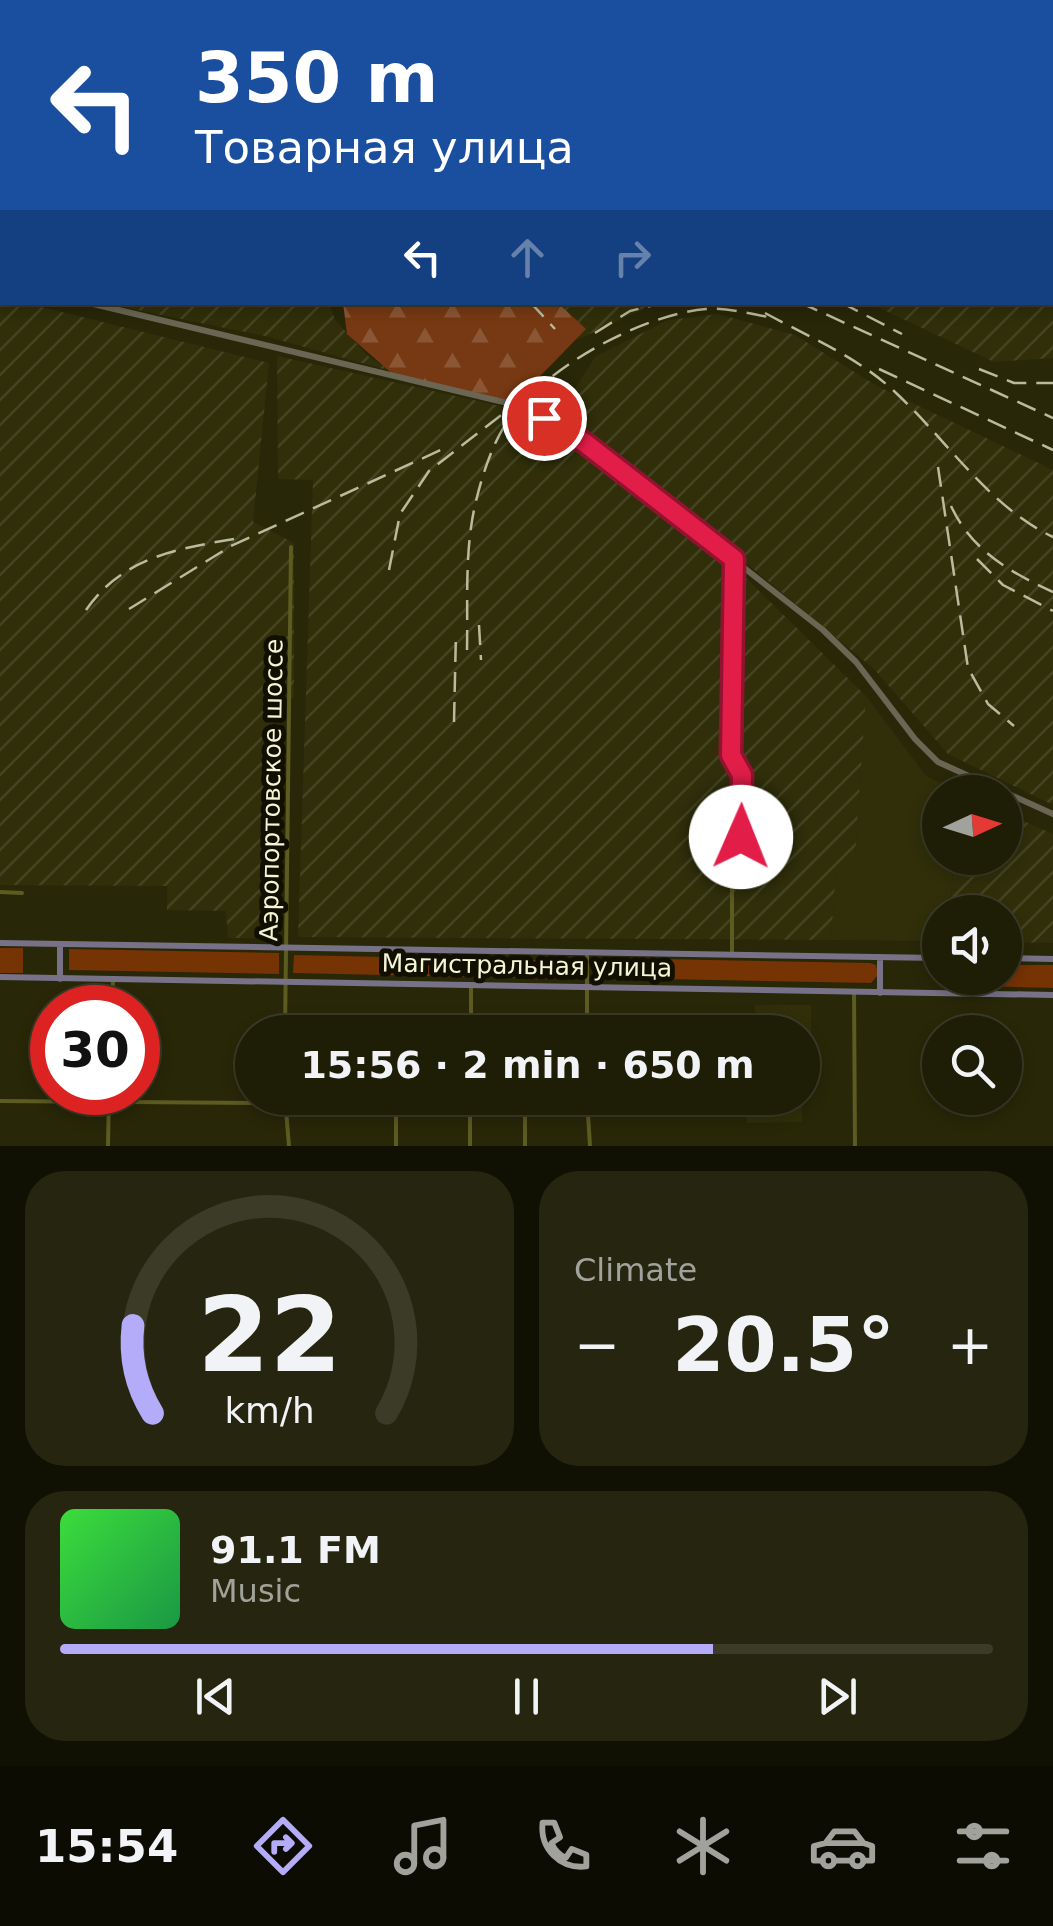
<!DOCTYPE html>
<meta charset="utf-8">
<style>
:root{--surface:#1e1d06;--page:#262610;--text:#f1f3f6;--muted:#a1a29b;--line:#3c3b28;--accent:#b4acf9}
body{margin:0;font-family:"DejaVu Sans",sans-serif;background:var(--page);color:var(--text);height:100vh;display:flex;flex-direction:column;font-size:38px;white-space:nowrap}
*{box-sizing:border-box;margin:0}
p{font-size:32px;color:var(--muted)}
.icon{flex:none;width:55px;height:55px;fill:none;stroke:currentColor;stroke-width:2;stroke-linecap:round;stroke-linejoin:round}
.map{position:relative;height:1146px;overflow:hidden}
.details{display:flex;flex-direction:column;gap:25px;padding:25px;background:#101003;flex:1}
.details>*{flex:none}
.guide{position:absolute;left:0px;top:0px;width:1055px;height:305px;box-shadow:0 5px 15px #0003,0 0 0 2px var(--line);background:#1a4fa0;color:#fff;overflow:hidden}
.needle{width:65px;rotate:86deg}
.fabs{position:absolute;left:922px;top:775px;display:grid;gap:20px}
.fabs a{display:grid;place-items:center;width:100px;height:100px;border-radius:50%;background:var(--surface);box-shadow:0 5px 15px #0003,0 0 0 2px var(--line);font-size:50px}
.speed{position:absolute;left:30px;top:985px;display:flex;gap:20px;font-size:50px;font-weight:700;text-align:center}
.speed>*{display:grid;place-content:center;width:130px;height:130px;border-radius:50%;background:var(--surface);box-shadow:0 5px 15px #0003,0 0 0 2px var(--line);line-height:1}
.speed .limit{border:15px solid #d22;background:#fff;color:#111}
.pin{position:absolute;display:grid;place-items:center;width:85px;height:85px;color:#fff;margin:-42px;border:5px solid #fff;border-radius:50%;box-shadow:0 2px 10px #0007}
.me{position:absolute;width:110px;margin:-55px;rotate:1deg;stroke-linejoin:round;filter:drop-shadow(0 0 8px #0008)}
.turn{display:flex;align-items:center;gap:35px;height:210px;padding:0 30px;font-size:45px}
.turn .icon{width:130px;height:130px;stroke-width:2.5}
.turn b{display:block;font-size:70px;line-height:85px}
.lanes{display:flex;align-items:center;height:95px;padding:0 30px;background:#0003;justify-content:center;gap:50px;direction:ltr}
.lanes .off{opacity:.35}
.big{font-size:75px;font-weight:600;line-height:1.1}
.details .card{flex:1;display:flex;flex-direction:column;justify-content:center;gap:15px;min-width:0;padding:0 35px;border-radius:40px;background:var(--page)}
.details .dial{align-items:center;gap:0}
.dial svg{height:260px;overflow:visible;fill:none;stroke:var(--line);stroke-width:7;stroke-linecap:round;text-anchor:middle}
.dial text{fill:var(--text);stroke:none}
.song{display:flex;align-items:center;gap:30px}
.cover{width:120px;height:120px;border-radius:15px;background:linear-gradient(135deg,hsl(120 70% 55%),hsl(140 70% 35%))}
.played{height:10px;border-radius:5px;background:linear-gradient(90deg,var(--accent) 70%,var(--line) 70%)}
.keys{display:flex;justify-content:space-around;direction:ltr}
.heat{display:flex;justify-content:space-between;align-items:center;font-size:55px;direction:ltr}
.details .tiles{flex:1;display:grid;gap:25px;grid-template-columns:1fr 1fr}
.card:last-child{grid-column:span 2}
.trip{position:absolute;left:235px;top:1015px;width:585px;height:100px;border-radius:50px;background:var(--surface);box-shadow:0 5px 15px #0003,0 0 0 2px var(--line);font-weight:600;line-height:100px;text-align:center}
.tab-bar{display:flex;height:160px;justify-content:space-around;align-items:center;background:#0c0c02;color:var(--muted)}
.tab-bar .icon{width:70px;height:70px}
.tab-bar .selected{color:var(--accent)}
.tab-bar b{font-size:45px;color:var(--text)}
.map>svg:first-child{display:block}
.built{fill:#302f0a}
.industrial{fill:url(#industrial-furrows)}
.grass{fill:#763304}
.forest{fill:url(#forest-firs)}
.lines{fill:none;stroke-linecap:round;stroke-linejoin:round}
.street{stroke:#5c5b20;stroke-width:4}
.secondary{stroke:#6a6653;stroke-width:6}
.primary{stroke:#777287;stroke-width:6}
.rail{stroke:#babb9c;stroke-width:2.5;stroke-dasharray:20 10;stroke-linecap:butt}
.route-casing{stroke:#92132f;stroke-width:25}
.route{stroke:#e11d48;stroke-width:18}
.labels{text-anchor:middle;stroke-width:10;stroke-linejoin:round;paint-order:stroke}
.street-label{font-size:25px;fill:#f4f5d6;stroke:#111000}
</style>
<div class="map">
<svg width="1053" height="1146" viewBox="0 0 1053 1146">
<defs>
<pattern id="industrial-furrows" width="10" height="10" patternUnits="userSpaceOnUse" patternTransform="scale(2.5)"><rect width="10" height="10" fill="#302f0a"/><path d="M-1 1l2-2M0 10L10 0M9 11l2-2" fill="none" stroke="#444421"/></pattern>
<pattern id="forest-firs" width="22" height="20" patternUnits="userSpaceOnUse" patternTransform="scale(2.5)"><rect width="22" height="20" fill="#773913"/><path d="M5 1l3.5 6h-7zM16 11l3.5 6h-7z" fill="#8b5635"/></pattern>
</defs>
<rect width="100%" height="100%" fill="#282708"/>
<path class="built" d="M 866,696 L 926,776 L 958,792 L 940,792 L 940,858 L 954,858 L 950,912 L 940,912 L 940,941 L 831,940 L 836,871 L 854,870 Z
M 755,1005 L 811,1005 L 811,1050 L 803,1050 L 802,1032 L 755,1032 Z
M 934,1032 L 963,1032 L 940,1032 L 940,1097 L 934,1097 Z
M 746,1098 L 802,1098 L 802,1122 L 747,1123 Z"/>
<path class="industrial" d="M 27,0 L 373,0 L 382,2 L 26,2 Z
M 522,0 L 1053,0 L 1053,114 L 1052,2 Z
M 2,110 L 2,274 L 0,119 Z
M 1053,152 L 1053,358 L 994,362 L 869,303 L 1052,302 Z
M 0,296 L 2,302 L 25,303 L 269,363 L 253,522 L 294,543 L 294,698 L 278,700 L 273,724 L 277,938 L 228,938 L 226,911 L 167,910 L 167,886 L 0,885 Z
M 103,303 L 329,303 L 335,320 L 368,356 L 391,371 L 265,336 Z
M 538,303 L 655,303 L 577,340 Z
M 718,314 L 795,335 L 877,386 L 1053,470 L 1053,805 L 948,754 L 874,669 L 562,410 L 595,357 L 668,320 Z
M 277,356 L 522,411 L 567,433 L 747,579 L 866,696 L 854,870 L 836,871 L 831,940 L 298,937 L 313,480 L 278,479 Z
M 1005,813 L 1053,834 L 1053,943 L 1005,942 L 1005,912 L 950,912 L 954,858 L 1005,858 Z"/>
<path class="grass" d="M 0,948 L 23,948 L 23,973 L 0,973 Z
M 69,949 L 279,953 L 279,974 L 69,970 Z
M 294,955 L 568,961 L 567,979 L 293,973 Z
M 606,958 L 870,963 L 876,965 L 878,975 L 871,983 L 609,978 L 599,970 Z
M 1005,965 L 1053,965 L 1053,988 L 981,986 L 981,978 L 1005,978 Z"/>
<path class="forest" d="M 343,303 L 558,303 L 586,329 L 513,404 L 396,377 L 347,334 Z"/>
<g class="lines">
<path class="street" d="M 25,2 L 26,0
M 0,892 L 22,893
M 587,953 L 587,1032
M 732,955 L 732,888 L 740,868 L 742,775 L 731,755 L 734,559
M 854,991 L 855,1146
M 112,1008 L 113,979
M 285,1032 L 291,547
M 471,1032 L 471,987
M 285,1098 L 289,1146
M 587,1098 L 590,1146
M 0,1101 L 259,1103 C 282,1099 321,1107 349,1108 C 428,1109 508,1108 587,1106
M 525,1108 L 525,1146
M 108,1146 L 109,1092
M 396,1146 L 396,1109
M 470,1146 L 470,1098"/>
<path class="secondary" d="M 432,0 L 441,2
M 1052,138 L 1053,138
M 0,278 L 2,278
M 85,302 L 520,406 L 569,430 L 823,630 L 856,662 L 915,739 L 938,762 L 1053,814"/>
<path class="primary" d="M 0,943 L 940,958
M 1005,958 L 1053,959
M 0,977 L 1053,995
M 60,979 L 60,945
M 880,993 L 880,957"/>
<path class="rail" d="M 692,0 L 701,2
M 953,0 L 963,2
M 739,2 L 755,0
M 1052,7 L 1053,7
M 0,55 L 2,56
M 530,302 L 555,329
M 799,302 L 1053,418
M 840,302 L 902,334
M 765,313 C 809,337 858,357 895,392 C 947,440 988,506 1053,537
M 595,333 L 630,311 L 666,302
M 879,369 L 1053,450
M 979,369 L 1014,383 L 1053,383
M 938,467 L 968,668 L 988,704 L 1014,726
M 951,506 C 972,551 1010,572 1053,592
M 977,559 L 1003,585 L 1053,611
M 389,570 L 400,514 L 429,471 L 509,409
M 129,609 L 231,546 L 445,448
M 86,610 C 122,558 175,549 234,539
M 479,625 L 481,660
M 467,650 C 468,599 464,546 477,497 C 483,473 492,446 505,425 C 542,369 640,315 706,309 C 728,307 753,315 775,318
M 454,722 L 456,632"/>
</g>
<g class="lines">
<g class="route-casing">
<path id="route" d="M 544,418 L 585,443 L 734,559 L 731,755 L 742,775 L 741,837"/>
</g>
<use href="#route" class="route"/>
</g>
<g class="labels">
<g class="street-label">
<text transform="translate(271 790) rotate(-89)" y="9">Аэропортовское шоссе</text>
<text transform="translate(527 965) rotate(1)" y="9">Магистральная улица</text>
</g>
</g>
</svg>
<div class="fabs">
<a><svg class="needle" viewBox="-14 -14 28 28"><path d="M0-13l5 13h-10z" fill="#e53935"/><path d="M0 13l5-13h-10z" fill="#a1a29b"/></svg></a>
<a><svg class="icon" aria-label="sound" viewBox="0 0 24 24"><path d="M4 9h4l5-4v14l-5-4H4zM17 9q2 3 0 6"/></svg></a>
<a><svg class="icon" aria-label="search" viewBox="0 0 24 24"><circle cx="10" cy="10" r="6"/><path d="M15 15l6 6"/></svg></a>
</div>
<div class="speed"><div class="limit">30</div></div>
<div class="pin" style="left:544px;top:418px;background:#d93025"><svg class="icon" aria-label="arrive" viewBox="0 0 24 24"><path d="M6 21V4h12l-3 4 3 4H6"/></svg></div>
<svg class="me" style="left:741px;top:837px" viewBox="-20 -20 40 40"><circle r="19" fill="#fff"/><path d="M0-13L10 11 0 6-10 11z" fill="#e11d48"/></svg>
<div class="trip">15:56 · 2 min · 650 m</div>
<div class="guide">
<div class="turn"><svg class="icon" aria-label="left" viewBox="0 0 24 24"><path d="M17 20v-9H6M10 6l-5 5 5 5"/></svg><div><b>350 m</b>Товарная улица</div></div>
<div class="lanes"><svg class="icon" aria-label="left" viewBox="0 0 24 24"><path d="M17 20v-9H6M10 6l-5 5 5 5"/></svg><svg class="icon off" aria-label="ahead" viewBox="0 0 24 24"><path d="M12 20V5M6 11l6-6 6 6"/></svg><svg class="icon off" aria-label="right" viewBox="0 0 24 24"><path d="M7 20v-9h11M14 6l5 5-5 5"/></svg></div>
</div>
</div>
<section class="details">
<div class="tiles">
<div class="card dial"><svg viewBox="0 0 100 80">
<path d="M14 69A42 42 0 1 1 86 69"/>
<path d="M14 69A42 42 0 0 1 8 42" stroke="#b4acf9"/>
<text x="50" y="56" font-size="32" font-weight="700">22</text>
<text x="50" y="72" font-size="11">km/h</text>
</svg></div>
<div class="card"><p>Climate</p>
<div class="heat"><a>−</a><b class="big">20.5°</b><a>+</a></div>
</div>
<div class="card">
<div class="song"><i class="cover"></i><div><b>91.1 FM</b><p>Music</p></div></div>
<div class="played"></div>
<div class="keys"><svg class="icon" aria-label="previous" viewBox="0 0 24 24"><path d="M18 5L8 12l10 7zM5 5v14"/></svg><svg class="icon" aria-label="pause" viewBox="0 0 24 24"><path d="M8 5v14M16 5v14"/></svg><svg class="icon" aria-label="next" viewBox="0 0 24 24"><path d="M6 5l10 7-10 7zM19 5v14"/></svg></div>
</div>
</div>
</section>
<nav class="tab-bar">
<b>15:54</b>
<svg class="icon selected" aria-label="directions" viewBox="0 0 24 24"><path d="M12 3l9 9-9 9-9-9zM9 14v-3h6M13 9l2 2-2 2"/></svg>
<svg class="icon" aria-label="music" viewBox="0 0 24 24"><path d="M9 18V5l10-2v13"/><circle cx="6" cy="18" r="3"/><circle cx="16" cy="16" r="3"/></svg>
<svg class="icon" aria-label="phone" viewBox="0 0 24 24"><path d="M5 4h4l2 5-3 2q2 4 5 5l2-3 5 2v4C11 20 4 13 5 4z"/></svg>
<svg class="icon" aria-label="climate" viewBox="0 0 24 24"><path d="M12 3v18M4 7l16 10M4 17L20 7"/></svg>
<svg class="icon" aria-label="car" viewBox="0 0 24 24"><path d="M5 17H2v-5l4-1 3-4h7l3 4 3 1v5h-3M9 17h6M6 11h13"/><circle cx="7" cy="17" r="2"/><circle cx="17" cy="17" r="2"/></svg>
<svg class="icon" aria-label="filters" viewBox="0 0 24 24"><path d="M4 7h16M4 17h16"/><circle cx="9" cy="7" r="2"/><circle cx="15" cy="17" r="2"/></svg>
</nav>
